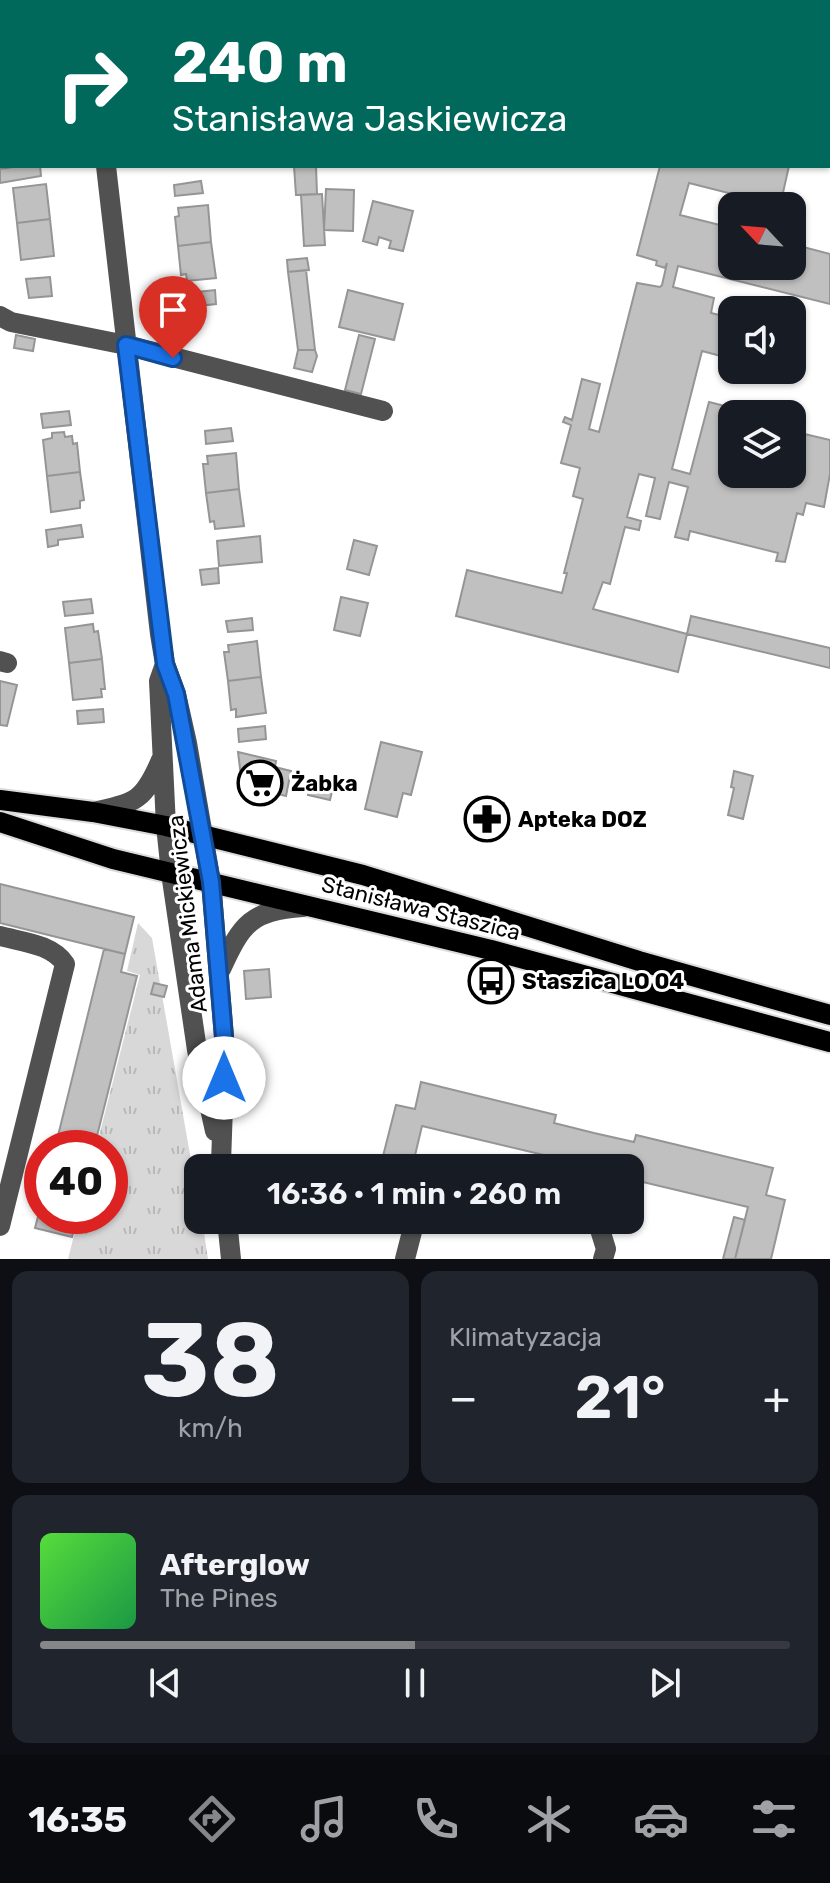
<!DOCTYPE html>
<html lang="pl">
<meta charset="utf-8">
<style>
:root{--surface:#171b24;--page:#20242c;--text:#f1f3f6;--muted:#9ea1a6;--line:#363941;--accent:#858687}
body{margin:0;font-family:Rubik,sans-serif;background:var(--page);color:var(--text);height:100vh;display:flex;flex-direction:column;font-size:30px;white-space:nowrap}
*{box-sizing:border-box;margin:0}
p{font-size:26px;color:var(--muted)}
.icon{flex:none;width:44px;height:44px;fill:none;stroke:currentColor;stroke-width:2;stroke-linecap:round;stroke-linejoin:round}
.map{position:relative;height:1259px;overflow:hidden}
.sheet{display:flex;flex-direction:column;gap:12px;padding:12px;background:#0d0f14;flex:1}
.sheet>*{flex:none}
.guide{position:absolute;left:0px;top:0px;width:830px;height:168px;box-shadow:0 2px 6px #0004;background:#00695c;color:#fff;overflow:hidden}
.needle{width:52px;rotate:296deg}
.controls{position:absolute;left:718px;top:192px;display:grid;gap:16px}
.controls a{display:grid;place-items:center;width:88px;height:88px;border-radius:16px;background:var(--surface);box-shadow:0 2px 6px #0004;font-size:40px}
.speed{position:absolute;left:24px;top:1130px;display:flex;gap:16px;font-size:40px;font-weight:700;text-align:center}
.speed>*{display:grid;place-content:center;width:104px;height:104px;border-radius:50%;background:var(--surface);box-shadow:0 2px 6px #0004;line-height:1}
.speed .limit{border:12px solid #d22;background:#fff;color:#111}
.pin{position:absolute;display:grid;place-items:center;width:68px;height:68px;color:#fff;margin:-82px -34px;border-radius:50% 50% 50% 0;rotate:-45deg;box-shadow:0 0 8px #0007}
.pin .icon{rotate:45deg}
.me{position:absolute;width:88px;margin:-44px;rotate:0deg;stroke-linejoin:round;filter:drop-shadow(0 0 6px #0008)}
.turn{display:flex;align-items:center;gap:28px;height:168px;padding:0 40px;font-size:36px}
.turn .icon{width:104px;height:104px;stroke-width:2.5}
.turn b{display:block;font-size:56px;line-height:68px}
.big{font-size:60px;font-weight:600;line-height:1.1}
.sheet .card{flex:1;display:flex;flex-direction:column;justify-content:center;gap:12px;min-width:0;padding:0 28px;border-radius:16px;background:var(--page)}
.sheet .dial{align-items:center;gap:0}
.dial b{font-size:104px;line-height:1}
.song{display:flex;align-items:center;gap:24px}
.cover{width:96px;height:96px;border-radius:12px;background:linear-gradient(135deg,hsl(110 70% 55%),hsl(140 70% 35%))}
.played{height:8px;border-radius:4px;background:linear-gradient(90deg,var(--accent) 50%,var(--line) 50%)}
.keys{display:flex;justify-content:space-around;direction:ltr}
.heat{display:flex;justify-content:space-between;align-items:center;font-size:44px;direction:ltr}
.sheet .tiles{flex:1;display:grid;gap:12px;grid-template-columns:1fr 1fr}
.card:last-child{grid-column:span 2}
.trip{position:absolute;left:184px;top:1154px;width:460px;height:80px;border-radius:16px;background:var(--surface);box-shadow:0 2px 6px #0004;font-weight:600;line-height:80px;text-align:center}
.menu{display:flex;height:128px;justify-content:space-around;align-items:center;background:#090b0e;color:var(--muted)}
.menu .icon{width:56px;height:56px}
.menu .selected{color:var(--accent)}
.menu b{font-size:36px;color:var(--text)}
.map>svg:first-child{display:block}
.grass{fill:url(#grass-tufts)}
.building{fill:#c0c0c0;stroke:#959595;stroke-width:2}
.lines{fill:none;stroke-linecap:round;stroke-linejoin:round}
.major-casing{stroke:#dbdbdb;stroke-width:24}
.minor{stroke:#515151;stroke-width:20}
.major{stroke:#000;stroke-width:20}
.route-casing{stroke:#114b97;stroke-width:20}
.route{stroke:#1a73e8;stroke-width:14}
.labels{text-anchor:middle;stroke-width:6;stroke-linejoin:round;paint-order:stroke}
.poi-label{font-size:22px;font-weight:bold;fill:#000;stroke:#fff;text-anchor:start}
.street-label{font-size:22px;fill:#000;stroke:#fff}
</style>
<div class="map">
<svg width="830" height="1259" viewBox="0 0 830 1259">
<defs>
<pattern id="grass-tufts" width="24" height="20" patternUnits="userSpaceOnUse" patternTransform="scale(2)"><rect width="24" height="20" fill="#d8d8d8"/><path d="M3 7l-1-3M5 7V3M7 7l1-3M15 17l-1-3M17 17v-4M19 17l1-3" fill="none" stroke="#b8b8b8"/></pattern>
</defs>
<rect width="100%" height="100%" fill="#fff"/>
<path class="grass" d="M 138,923 L 152,938 L 198,1200 L 198,1220 L 202,1220 L 208,1259 L 68,1259 L 79,1216 L 110,1216 L 110,1148 L 96,1148 L 140,975 L 127,971 Z"/>
<path class="building" d="M 590,0 L 658,0 L 658,2 L 590,2 Z
M 20,166 L 40,166 L 41,176 L 0,183 L 0,169 Z
M 294,166 L 316,166 L 317,194 L 296,195 Z
M 660,166 L 789,166 L 780,206 L 689,183 L 680,215 L 732,228 L 732,266 L 792,266 L 792,244 L 830,254 L 830,304 L 678,266 L 673,287 L 714,298 L 711,313 L 732,318 L 732,359 L 702,351 L 672,469 L 690,474 L 709,402 L 756,414 L 732,414 L 732,474 L 792,474 L 792,431 L 830,440 L 830,474 L 824,507 L 806,503 L 803,515 L 797,513 L 785,562 L 776,561 L 778,553 L 690,531 L 688,540 L 675,537 L 688,487 L 669,482 L 660,519 L 646,516 L 655,478 L 639,474 L 627,517 L 641,521 L 639,530 L 625,527 L 610,584 L 603,582 L 593,609 L 687,634 L 678,672 L 456,616 L 467,570 L 562,593 L 567,573 L 564,573 L 583,499 L 573,496 L 580,468 L 561,463 L 571,425 L 563,422 L 565,417 L 572,420 L 582,379 L 600,384 L 589,429 L 599,432 L 637,283 L 660,287 L 662,285 L 667,263 L 665,268 L 656,265 L 657,261 L 637,255 Z
M 201,181 L 203,193 L 175,196 L 174,185 Z
M 46,184 L 50,219 L 17,223 L 13,188 Z
M 326,189 L 354,190 L 353,231 L 324,230 Z
M 322,194 L 325,245 L 304,246 L 301,195 Z
M 373,201 L 413,211 L 403,251 L 389,248 L 391,241 L 379,237 L 377,245 L 363,241 Z
M 208,205 L 211,242 L 178,246 L 175,217 L 179,216 L 178,208 Z
M 50,219 L 54,256 L 21,260 L 17,223 Z
M 211,242 L 216,278 L 187,281 L 186,274 L 181,275 L 178,246 Z
M 307,258 L 309,270 L 288,272 L 287,260 Z
M 306,270 L 315,350 L 298,350 L 288,272 Z
M 50,277 L 52,296 L 29,298 L 26,279 Z
M 215,290 L 216,304 L 190,307 L 188,293 Z
M 348,290 L 403,304 L 394,340 L 339,327 Z
M 16,335 L 35,339 L 33,351 L 14,348 Z
M 359,335 L 375,339 L 361,394 L 345,390 Z
M 298,350 L 315,350 L 317,356 L 312,372 L 294,368 Z
M 69,411 L 71,425 L 43,428 L 41,414 Z
M 231,428 L 233,441 L 206,444 L 205,431 Z
M 64,432 L 65,437 L 72,436 L 73,444 L 77,443 L 80,472 L 47,476 L 43,440 L 52,438 L 52,433 Z
M 236,453 L 239,489 L 206,493 L 203,464 L 208,464 L 207,456 Z
M 80,472 L 84,500 L 80,501 L 80,508 L 51,512 L 47,476 Z
M 239,489 L 244,526 L 215,529 L 214,521 L 210,522 L 206,493 Z
M 81,525 L 83,537 L 58,540 L 58,545 L 48,547 L 46,530 Z
M 260,536 L 262,562 L 219,566 L 217,541 Z
M 354,540 L 377,546 L 369,575 L 347,569 Z
M 218,568 L 219,583 L 202,585 L 200,570 Z
M 341,597 L 368,603 L 360,636 L 334,630 Z
M 91,599 L 93,613 L 65,616 L 63,602 Z
M 691,616 L 830,648 L 830,668 L 687,634 Z
M 252,618 L 253,630 L 228,632 L 226,621 Z
M 93,624 L 94,632 L 98,631 L 102,659 L 69,663 L 65,628 Z
M 257,641 L 261,677 L 228,681 L 224,652 L 229,652 L 228,645 Z
M 102,659 L 105,689 L 101,689 L 102,697 L 73,700 L 69,663 Z
M 261,677 L 266,713 L 236,717 L 236,709 L 231,710 L 228,681 Z
M 0,681 L 17,685 L 7,726 L 0,725 Z
M 103,709 L 104,722 L 78,724 L 77,711 Z
M 265,726 L 266,739 L 239,742 L 238,729 Z
M 381,742 L 422,752 L 411,795 L 403,793 L 397,817 L 365,809 Z
M 238,752 L 276,761 L 275,767 L 291,771 L 286,796 L 242,785 Z
M 734,771 L 753,776 L 743,819 L 728,815 L 734,788 L 731,787 Z
M 312,778 L 334,783 L 330,800 L 308,795 Z
M 486,798 L 504,803 L 495,838 L 476,833 Z
M 0,884 L 134,917 L 125,954 L 0,923 Z
M 104,949 L 125,954 L 121,972 L 137,976 L 94,1148 L 55,1148 Z
M 269,969 L 271,997 L 246,999 L 244,971 Z
M 154,983 L 167,986 L 164,997 L 151,994 Z
M 421,1082 L 556,1115 L 554,1123 L 594,1133 L 634,1142 L 636,1135 L 773,1168 L 766,1195 L 785,1200 L 771,1259 L 735,1259 L 748,1207 L 630,1179 L 630,1168 L 541,1168 L 544,1155 L 422,1126 L 412,1168 L 380,1168 L 396,1105 L 415,1109 Z
M 42,1201 L 42,1216 L 77,1216 L 72,1237 L 35,1228 Z
M 734,1217 L 745,1220 L 735,1259 L 723,1259 Z
M 368,1220 L 396,1220 L 394,1229 L 367,1222 Z"/>
<g class="lines">
<g class="major-casing">
<path id="major" d="M 0,800 L 93,812 L 166,826 L 363,875 L 639,961 L 830,1015
M 0,822 L 113,859 L 491,950 L 830,1042"/>
</g>
<path class="minor" d="M 88,0 L 88,2
M 106,166 L 160,634 L 165,664 L 176,694 L 187,743 L 211,882 L 225,1049 L 221,1163
M 0,316 L 11,322 L 126,345 L 383,411
M 0,661 L 7,663
M 165,664 L 159,681 L 166,826 L 171,873 L 197,1050 L 215,1131
M 94,812 C 136,802 143,802 161,760
M 0,936 C 22,942 52,944 65,964 L 0,1226
M 221,969 C 242,923 251,911 303,907
M 227,1220 L 231,1259
M 597,1220 L 606,1249 L 603,1259
M 405,1259 L 415,1220"/>
<use href="#major" class="major"/>
</g>
<g class="lines">
<g class="route-casing">
<path id="route" d="M 173,358 L 126,345 L 165,664 L 176,694 L 211,882 L 225,1049 L 224,1078"/>
</g>
<use href="#route" class="route"/>
</g>
<defs>
<g id="supermarket-ring" transform="scale(2.3)"><circle r="9.5" fill="#fff" stroke="#000" stroke-width="1.5"/><path d="M-6-5.5h2.5l.6 2H6L4.5 2H-2.5L-4.4-4H-6ZM-1.5 3.2a1.3 1.3 0 1 0 .1 0ZM3 3.2a1.3 1.3 0 1 0 .1 0Z" fill="#000"/></g>
<g id="pharmacy-ring" transform="scale(2.3)"><circle r="9.5" fill="#fff" stroke="#000" stroke-width="1.5"/><path d="M-2-6h4v4h4v4h-4v4h-4v-4h-4v-4h4Z" fill="#000"/></g>
<g id="bus-ring" transform="scale(2.3)"><circle r="9.5" fill="#fff" stroke="#000" stroke-width="1.5"/><path d="M-5-6H5V4H4V6H2V4H-2V6H-4V4H-5ZM-3.5-4V0h7V-4ZM-3.5 1.2v1.5H-2V1.2ZM2 1.2v1.5H3.5V1.2Z" fill="#000"/></g>
</defs>
<g fill-rule="evenodd">
<use href="#supermarket-ring" x="260" y="783"/>
<use href="#pharmacy-ring" x="487" y="819"/>
<use href="#bus-ring" x="491" y="981"/>
</g>
<g class="labels">
<g class="poi-label">
<text x="291" y="791">Żabka</text>
<text x="518" y="827">Apteka DOZ</text>
<text x="522" y="989">Staszica LO 04</text>
</g>
<g class="street-label">
<text transform="translate(421 908) rotate(14)" y="8">Stanisława Staszica</text>
<text transform="translate(187 914) rotate(-97)" y="8">Adama Mickiewicza</text>
</g>
</g>
</svg>
<div class="controls">
<a><svg class="needle" viewBox="-14 -14 28 28"><path d="M0-13l5 13h-10z" fill="#e53935"/><path d="M0 13l5-13h-10z" fill="#9ea1a6"/></svg></a>
<a><svg class="icon" aria-label="sound" viewBox="0 0 24 24"><path d="M4 9h4l5-4v14l-5-4H4zM17 9q2 3 0 6"/></svg></a>
<a><svg class="icon" aria-label="layers" viewBox="0 0 24 24"><path d="M12 4l9 5-9 5-9-5zM3 14l9 5 9-5"/></svg></a>
</div>
<div class="speed"><div class="limit">40</div></div>
<div class="pin" style="left:173px;top:358px;background:#d93025"><svg class="icon" aria-label="arrive" viewBox="0 0 24 24"><path d="M6 21V4h12l-3 4 3 4H6"/></svg></div>
<svg class="me" style="left:224px;top:1078px" viewBox="-20 -20 40 40"><circle r="19" fill="#fff"/><path d="M0-13L10 11 0 6-10 11z" fill="#1a73e8"/></svg>
<div class="trip">16:36 · 1 min · 260 m</div>
<div class="guide">
<div class="turn"><svg class="icon" aria-label="right" viewBox="0 0 24 24"><path d="M7 20v-9h11M14 6l5 5-5 5"/></svg><div><b>240 m</b>Stanisława Jaskiewicza</div></div>
</div>
</div>
<section class="sheet">
<div class="tiles">
<div class="card dial"><b>38</b><p>km/h</p></div>
<div class="card"><p>Klimatyzacja</p>
<div class="heat"><a>−</a><b class="big">21°</b><a>+</a></div>
</div>
<div class="card">
<div class="song"><i class="cover"></i><div><b>Afterglow</b><p>The Pines</p></div></div>
<div class="played"></div>
<div class="keys"><svg class="icon" aria-label="previous" viewBox="0 0 24 24"><path d="M18 5L8 12l10 7zM5 5v14"/></svg><svg class="icon" aria-label="pause" viewBox="0 0 24 24"><path d="M8 5v14M16 5v14"/></svg><svg class="icon" aria-label="next" viewBox="0 0 24 24"><path d="M6 5l10 7-10 7zM19 5v14"/></svg></div>
</div>
</div>
</section>
<nav class="menu">
<b>16:35</b>
<svg class="icon selected" aria-label="directions" viewBox="0 0 24 24"><path d="M12 3l9 9-9 9-9-9zM9 14v-3h6M13 9l2 2-2 2"/></svg>
<svg class="icon" aria-label="music" viewBox="0 0 24 24"><path d="M9 18V5l10-2v13"/><circle cx="6" cy="18" r="3"/><circle cx="16" cy="16" r="3"/></svg>
<svg class="icon" aria-label="phone" viewBox="0 0 24 24"><path d="M5 4h4l2 5-3 2q2 4 5 5l2-3 5 2v4C11 20 4 13 5 4z"/></svg>
<svg class="icon" aria-label="climate" viewBox="0 0 24 24"><path d="M12 3v18M4 7l16 10M4 17L20 7"/></svg>
<svg class="icon" aria-label="car" viewBox="0 0 24 24"><path d="M5 17H2v-5l4-1 3-4h7l3 4 3 1v5h-3M9 17h6M6 11h13"/><circle cx="7" cy="17" r="2"/><circle cx="17" cy="17" r="2"/></svg>
<svg class="icon" aria-label="filters" viewBox="0 0 24 24"><path d="M4 7h16M4 17h16"/><circle cx="9" cy="7" r="2"/><circle cx="15" cy="17" r="2"/></svg>
</nav>
